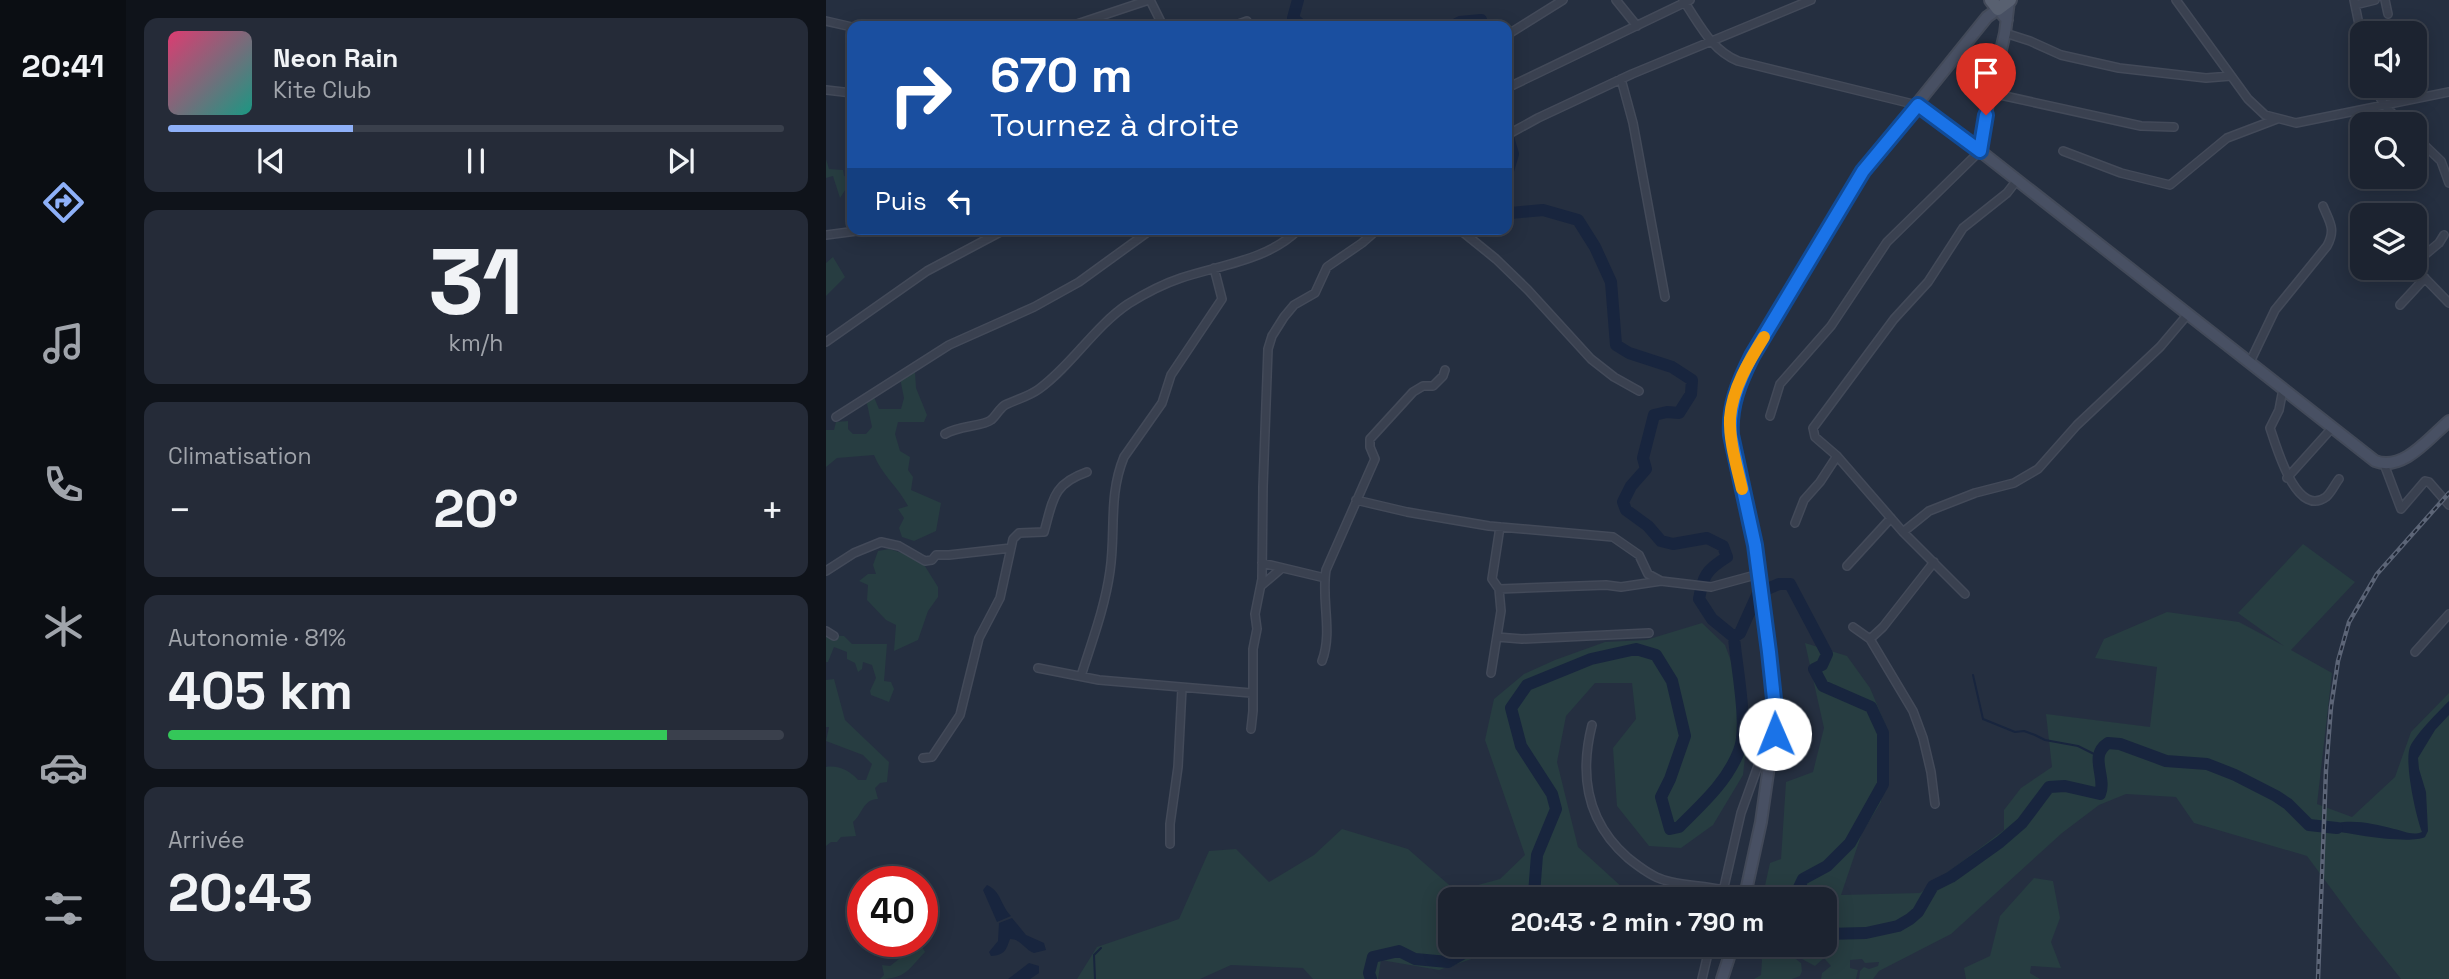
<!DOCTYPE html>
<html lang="fr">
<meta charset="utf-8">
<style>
:root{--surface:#1c2330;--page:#252b38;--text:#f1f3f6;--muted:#a0a4ab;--line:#3a404c;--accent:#8eb0f8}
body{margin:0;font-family:"Space Grotesk",sans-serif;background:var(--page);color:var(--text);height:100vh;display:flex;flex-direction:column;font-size:26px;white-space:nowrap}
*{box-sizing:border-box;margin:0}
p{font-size:23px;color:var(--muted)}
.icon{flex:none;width:38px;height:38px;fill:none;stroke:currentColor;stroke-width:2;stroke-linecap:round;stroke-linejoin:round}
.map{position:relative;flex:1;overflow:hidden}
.side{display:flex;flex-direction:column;gap:18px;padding:18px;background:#0f131a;width:700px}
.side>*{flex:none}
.banner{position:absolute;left:21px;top:21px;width:665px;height:214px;border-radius:14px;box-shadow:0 4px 18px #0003,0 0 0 2px var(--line);background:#1a4fa0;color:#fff;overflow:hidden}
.tools{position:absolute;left:1524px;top:21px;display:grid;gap:14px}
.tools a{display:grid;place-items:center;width:77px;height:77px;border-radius:14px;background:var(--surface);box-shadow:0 4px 18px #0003,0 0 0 2px var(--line);font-size:35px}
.speed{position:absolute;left:21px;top:866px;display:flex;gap:14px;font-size:35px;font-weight:700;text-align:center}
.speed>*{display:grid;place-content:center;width:91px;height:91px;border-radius:50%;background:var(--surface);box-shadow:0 4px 18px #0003,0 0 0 2px var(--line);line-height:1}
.speed .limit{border:10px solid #d22;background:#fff;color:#111}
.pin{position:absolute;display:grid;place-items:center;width:60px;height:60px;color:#fff;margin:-72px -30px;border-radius:50% 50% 50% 0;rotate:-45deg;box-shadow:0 0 7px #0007}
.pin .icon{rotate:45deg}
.me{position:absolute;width:77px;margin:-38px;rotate:359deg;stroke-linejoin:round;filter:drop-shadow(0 0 5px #0008)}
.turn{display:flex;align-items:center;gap:24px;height:147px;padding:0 28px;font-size:32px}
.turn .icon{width:91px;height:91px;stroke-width:2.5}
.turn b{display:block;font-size:49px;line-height:60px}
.then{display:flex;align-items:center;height:66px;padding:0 28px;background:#0003;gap:14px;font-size:26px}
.big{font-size:52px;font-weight:700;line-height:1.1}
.side .card{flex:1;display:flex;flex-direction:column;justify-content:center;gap:10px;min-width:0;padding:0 24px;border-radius:14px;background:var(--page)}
.side .dial{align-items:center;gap:0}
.dial b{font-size:91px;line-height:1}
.song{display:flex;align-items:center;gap:21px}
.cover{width:84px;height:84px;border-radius:10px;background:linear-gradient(135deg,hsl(340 70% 55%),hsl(170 70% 35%))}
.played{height:7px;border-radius:4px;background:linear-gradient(90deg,var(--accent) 30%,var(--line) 30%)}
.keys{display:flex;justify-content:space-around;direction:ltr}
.heat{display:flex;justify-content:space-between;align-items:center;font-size:38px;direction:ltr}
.charge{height:10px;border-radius:5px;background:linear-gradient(90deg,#34c759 81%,var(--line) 0)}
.trip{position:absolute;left:612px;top:887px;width:399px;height:70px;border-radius:14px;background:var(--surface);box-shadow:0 4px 18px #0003,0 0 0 2px var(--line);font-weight:700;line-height:70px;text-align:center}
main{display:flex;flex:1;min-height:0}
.tabs{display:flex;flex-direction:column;width:126px;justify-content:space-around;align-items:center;background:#0b0e13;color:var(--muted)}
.tabs .icon{width:49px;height:49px}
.tabs .current{color:var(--accent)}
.tabs b{font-size:32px;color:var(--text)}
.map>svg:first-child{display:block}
.green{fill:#273d41}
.water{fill:#18253e}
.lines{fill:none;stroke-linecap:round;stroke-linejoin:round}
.stream{stroke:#18253e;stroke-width:2}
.river{stroke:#18253e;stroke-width:12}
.street-casing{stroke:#434a59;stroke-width:10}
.secondary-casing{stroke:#434a59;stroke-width:14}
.primary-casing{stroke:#434a59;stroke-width:16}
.street{stroke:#3a4150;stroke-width:7}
.secondary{stroke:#485063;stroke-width:10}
.primary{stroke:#586070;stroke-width:12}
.rail-casing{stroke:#5c6577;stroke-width:4.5}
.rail{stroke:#1e2635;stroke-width:2;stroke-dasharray:5;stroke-linecap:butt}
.route-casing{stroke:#114b97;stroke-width:18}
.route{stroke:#1a73e8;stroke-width:12}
.slow{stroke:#f59e0b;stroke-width:12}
</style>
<main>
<nav class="tabs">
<b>20:41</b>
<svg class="icon current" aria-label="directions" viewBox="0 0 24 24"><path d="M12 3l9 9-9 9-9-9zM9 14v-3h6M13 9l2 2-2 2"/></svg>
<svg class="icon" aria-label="music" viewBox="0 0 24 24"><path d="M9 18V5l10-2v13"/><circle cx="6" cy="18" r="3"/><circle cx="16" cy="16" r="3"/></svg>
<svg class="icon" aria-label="phone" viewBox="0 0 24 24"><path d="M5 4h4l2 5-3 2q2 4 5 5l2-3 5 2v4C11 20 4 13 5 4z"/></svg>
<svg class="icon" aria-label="climate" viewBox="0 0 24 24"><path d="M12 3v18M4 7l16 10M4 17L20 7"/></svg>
<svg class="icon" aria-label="car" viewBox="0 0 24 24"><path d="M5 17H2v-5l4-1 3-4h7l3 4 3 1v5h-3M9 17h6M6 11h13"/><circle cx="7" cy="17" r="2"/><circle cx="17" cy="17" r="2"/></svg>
<svg class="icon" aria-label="filters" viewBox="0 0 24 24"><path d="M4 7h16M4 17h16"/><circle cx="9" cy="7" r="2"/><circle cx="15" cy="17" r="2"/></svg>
</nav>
<section class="side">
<div class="card">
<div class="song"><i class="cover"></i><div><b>Neon Rain</b><p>Kite Club</p></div></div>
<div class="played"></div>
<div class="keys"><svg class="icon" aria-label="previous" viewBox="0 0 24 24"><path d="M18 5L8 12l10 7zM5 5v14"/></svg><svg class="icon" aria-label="pause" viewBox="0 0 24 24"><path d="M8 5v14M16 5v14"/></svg><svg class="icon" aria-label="next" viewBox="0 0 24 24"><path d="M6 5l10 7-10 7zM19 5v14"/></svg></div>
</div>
<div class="card dial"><b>31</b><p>km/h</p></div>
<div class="card"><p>Climatisation</p>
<div class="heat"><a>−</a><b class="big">20°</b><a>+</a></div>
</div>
<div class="card"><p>Autonomie · 81%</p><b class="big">405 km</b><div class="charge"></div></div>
<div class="card"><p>Arrivée</p><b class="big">20:43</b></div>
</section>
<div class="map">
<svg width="1623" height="979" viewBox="0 0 1623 979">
<rect width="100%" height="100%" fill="#252f40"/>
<path class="green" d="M 0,159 L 3,169 L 17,170 L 18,176 L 26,178 L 26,184 L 23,184 L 14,198 L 7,176 L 0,178 Z
M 7,257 L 19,277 L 0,296 L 0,263 Z
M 89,372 L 90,388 L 101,415 L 98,422 L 72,422 L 69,434 L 74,451 L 84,457 L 82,470 L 87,477 L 85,490 L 115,503 L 110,531 L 88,541 L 76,537 L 73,528 L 78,518 L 72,509 L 82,506 C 72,487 56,475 48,455 L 11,458 L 0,467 L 0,430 L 8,430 L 10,422 L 22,421 L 22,429 L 27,434 L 40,434 L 46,427 L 40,399 L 47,395 L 53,409 L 75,409 L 78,398 L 74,378 Z
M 1477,544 L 1529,582 L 1465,650 L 1506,673 L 1491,804 L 1526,817 L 1569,777 L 1585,732 L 1623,693 L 1623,979 L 1575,979 L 1532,925 L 1481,856 L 1368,823 L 1350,797 L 1300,794 L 1273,805 L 1236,833 L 1125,934 L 1053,971 L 1047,979 L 1033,979 L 1034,971 L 1038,967 L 1043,969 L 1052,966 L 1053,962 L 1039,963 L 1036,959 L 1024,960 L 1024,968 L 1032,970 L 1030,979 L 995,979 L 996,973 L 1005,966 L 998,958 L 989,966 L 976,959 L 968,945 L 999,945 L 999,900 L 936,899 L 944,863 L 955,859 L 960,782 L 987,772 L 998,728 L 979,643 L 1021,656 L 1044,688 L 1060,726 L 1055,802 L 1036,833 L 1015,895 L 1094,893 L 1178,830 L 1178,810 L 1195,788 L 1226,767 L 1220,714 L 1324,727 L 1331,667 L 1269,658 L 1278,639 L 1341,612 L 1413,622 L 1458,646 L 1412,613 Z
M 63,549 L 80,554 L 97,563 L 112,587 L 112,597 L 102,611 L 92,640 L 68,651 L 70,625 L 60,620 L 41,600 L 42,585 L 33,581 L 42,574 L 50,574 L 47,565 L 52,551 Z
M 876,623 L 899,645 L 924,713 L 917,775 L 887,825 L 855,848 L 823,846 L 791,806 L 787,748 L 810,719 L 806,683 L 769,683 L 740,716 L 731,762 L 752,847 L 809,899 L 625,900 L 625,945 L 677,945 L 669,951 L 613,970 L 555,960 L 552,979 L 487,979 L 477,968 L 405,965 L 374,979 L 251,979 L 271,947 L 353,919 L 383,851 L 410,849 L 443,882 L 488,855 L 516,829 L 582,849 L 630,891 L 674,879 L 699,855 L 659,740 L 668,699 L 698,674 L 729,660 L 779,642 L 820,640 Z
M 0,635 L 18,636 L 26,644 L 61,644 L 58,681 L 65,682 L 68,689 L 63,702 L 45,695 L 44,691 L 50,678 L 46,665 L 37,662 L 36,669 L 32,672 L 29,663 L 21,659 L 21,652 L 8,647 L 2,662 L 0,662 Z
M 8,679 L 19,720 L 63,762 L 61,782 L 54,783 L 49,788 L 52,799 C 37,799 36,815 27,822 L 30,836 L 15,837 L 11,842 L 5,842 L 0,846 L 0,767 C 13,765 24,771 32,780 L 40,780 L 46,764 L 37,755 L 0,741 L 3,727 L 0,727 L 0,680 Z
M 1208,878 L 1227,881 L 1234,918 L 1225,942 L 1235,968 L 1205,966 L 1204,973 L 1214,979 L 1140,979 L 1138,968 L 1164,956 L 1174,916 Z
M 51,942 L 94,943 L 99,952 C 82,970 79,979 54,979 L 58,975 L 56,965 L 64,966 L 82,952 L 83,948 C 71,939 63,948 51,946 Z
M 929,945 L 967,945 L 966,956 L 975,963 L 976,971 L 974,976 L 966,979 L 928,979 L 935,975 L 936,960 Z"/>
<path class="water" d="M 1623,701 L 1623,715 L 1609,730 L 1592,758 L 1593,769 L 1600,792 L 1602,831 L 1599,837 C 1583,845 1516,833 1496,828 C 1519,817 1544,823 1568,829 C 1578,831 1586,836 1596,832 C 1590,817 1578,762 1584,747 C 1589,735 1613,711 1623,701 Z
M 161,885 C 175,891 175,906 185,916 L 171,922 L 157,890 Z
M 186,918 L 200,935 L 218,943 L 220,950 L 208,953 C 198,949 195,939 184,939 C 180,950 179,955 165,956 L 163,952 L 172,941 L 173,923 Z
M 203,963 L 213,966 L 213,973 L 204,979 L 182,979 Z"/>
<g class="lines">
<path class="stream" d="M 1147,675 L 1157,719 L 1189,732 L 1198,731 L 1209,735 L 1219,740 L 1252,746 L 1272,756
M 269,979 L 268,955 L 275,948"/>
<path class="river" d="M 472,0 L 467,18 L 476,26
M 626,26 L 634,22 L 655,20 L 657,26
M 681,134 L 687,154 L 681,174
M 681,208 L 685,213 L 717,210 L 752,220 L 769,247 L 785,282 L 790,345 L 803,353 L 846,367 L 866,380 L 865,394 L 853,413 L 841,412 L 828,415 L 817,458 L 820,469 L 805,486 L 797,502 L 800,510 L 822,526 L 835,541 L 847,544 L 881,538 L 897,546 L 901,557 C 880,570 877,576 873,599 L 886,619 L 908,637 L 914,633 L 932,593 L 953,584 L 964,584 L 1001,654 L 996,665 L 988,669 L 997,686 L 1045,707 L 1057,733 L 1057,784 L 1024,843 L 1001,866 L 977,879 L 967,900
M 681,900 L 688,895 L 694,900
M 703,900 L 708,894 L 711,855 L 730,809 L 726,794 L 695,746 L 685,708 L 701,685 L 765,659 L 810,649 L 830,655 L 846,681 L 859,736 L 844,779 L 835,797 L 844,829 L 853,827 C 876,804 901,782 913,751 C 923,726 910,665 908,637
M 999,934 L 1040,933 L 1072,926 L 1084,919 L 1092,912 L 1107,886 L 1125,877 L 1174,842 L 1196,823 L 1223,787 L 1239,786 L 1274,794 C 1281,777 1262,756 1282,743 L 1294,744 L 1340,761 L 1381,764 L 1409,775 L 1450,796 L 1462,804 L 1483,825 L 1511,828
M 545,979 L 543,973 L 547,957 L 573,951 L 589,959 L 622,962 L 652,945"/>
<g class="street-casing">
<path id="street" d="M 324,0 L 337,26
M 790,0 L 811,26
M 857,0 C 873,23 885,50 912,61 L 1091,105
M 1350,0 L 1422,99 L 1439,115 L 1470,123 L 1623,92
M 1528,0 L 1536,39
M 1559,0 L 1562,14
M 1529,5 L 1549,0
M 0,21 L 26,27
M 189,26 L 216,26
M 235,26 L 248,25 L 323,0
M 407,26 L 421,21
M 1179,33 L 1204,41 L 1235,55 L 1293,68 L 1380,78 L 1405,76
M 681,35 L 737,0
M 795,79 L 807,123 L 839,297
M 1547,86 L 1559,106 L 1577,124
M 681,88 L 864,0
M 0,90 L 26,93
M 1165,93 L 1315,126 L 1348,127
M 681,135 L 712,118 L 806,74 L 985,0
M 1589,136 L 1615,161 L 1623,183
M 1237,151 L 1295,173 L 1344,185 L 1401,138 L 1451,119
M 633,229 L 670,259 L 702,290 L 765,359 L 788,377 L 813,391
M 1589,234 L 1594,231
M 0,235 L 46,229
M 1589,263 L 1613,243 L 1618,235
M 1589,268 L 1623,303
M 1544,269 L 1545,268
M 1574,305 L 1599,278
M 0,342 L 101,271 L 180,229
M 1424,362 L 1449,310 L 1501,246 C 1510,229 1504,223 1497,206
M 1457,389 L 1453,410 L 1444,428 C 1450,445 1470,519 1500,497 C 1505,493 1509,484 1513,479
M 944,416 L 954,384 L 1005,326 L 1061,242 L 1154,151
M 10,417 L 123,345 L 208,307 L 253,282 L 326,229
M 119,434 C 131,426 158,426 165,420 C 170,416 173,409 179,405 C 191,399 202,397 213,389 C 246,365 268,327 302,304 C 318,294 337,284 355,278 C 394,265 443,260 473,229
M 1558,464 L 1575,509 L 1599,481 L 1603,482 L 1623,505
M 1461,478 L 1506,428
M 530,500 L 581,512 L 663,526 L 787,537 L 813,555 L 822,574 L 835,581 L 885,587 L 933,574
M 969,523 L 978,500 L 994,482 L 1011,456
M 1077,532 L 1103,511 L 1149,493 L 1188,483 L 1212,469 L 1251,425 L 1334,347 L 1362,314
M 436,563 L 499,578
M 1021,566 L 1065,518
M 0,571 L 28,553 L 55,542 L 73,546 L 99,561 L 106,560 L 110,555 L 123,555 L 185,548
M 436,585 L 456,568
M 673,589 L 780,585 L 795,587 L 835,581
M 1139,594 L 1077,532 L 1011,456 L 989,437 L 987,428 L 1068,319 L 1102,282 L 1137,228 L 1181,193 L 1191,180
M 1027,627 L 1044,639 L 1087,711 L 1097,738 L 1105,772 L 1109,804
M 0,631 L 8,636
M 671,637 L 696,639 L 823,633
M 1044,639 L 1057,627 L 1108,562
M 1589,652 L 1623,614
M 496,661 C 507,632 495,600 500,570 L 549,459 L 544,447 L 544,439 L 587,392 L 597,386 L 607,386 L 617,376 L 619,370
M 212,668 L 273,680 L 425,693
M 665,673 L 675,611 L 673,589 L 666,579 L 674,527
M 255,676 C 266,641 279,607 284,571 C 290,531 282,496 298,457 L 336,403 L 345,375 L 396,299 L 388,268
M 766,725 C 753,776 761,822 802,858 C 812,866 826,877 838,880 C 857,886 878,885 897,890
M 425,729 L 427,711 L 427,649 L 431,629 L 429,614 L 436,579 L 437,487 L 442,349 L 446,336 L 458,317 L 468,305 L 489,293 L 501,267 L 536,243 L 552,229
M 97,758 L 106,757 L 134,715 L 153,638 L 174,598 L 187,539 L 193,533 L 218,532 C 227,501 226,484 261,472
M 344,844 L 344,824 L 352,767 L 356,688
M 895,900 L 915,813 L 933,763 L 936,758 L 946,751
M 876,979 L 884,945"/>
</g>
<g class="secondary-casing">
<path id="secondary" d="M 1092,105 L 1135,136 L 1549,461 C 1577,472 1603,438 1623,421
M 1154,151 L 1155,134 L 1179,33 L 1183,1
M 918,900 L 935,822 L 950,717 L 929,545 L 905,435 C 903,406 913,382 926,356 L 1037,171 L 1161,17 L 1172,9 L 1181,20
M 896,979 L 907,945"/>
</g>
<g class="primary-casing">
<path id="primary" d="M 1165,0 L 1172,9 L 1184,0"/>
</g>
<use href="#street" class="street"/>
<use href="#secondary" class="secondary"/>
<use href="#primary" class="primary"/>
<g class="rail-casing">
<path id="rail" d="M 1492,979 L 1500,770 L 1505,707 L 1512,661 L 1523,622 L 1551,574 L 1623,493"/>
</g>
<use href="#rail" class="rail"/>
</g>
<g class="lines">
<g class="route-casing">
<path id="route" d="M 949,734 L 950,718 L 943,652 L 929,545 L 905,435 C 903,406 913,382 926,356 L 1037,171 L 1092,105 L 1154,151 L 1160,115"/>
</g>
<use href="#route" class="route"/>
<path class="slow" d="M 916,489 C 911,467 903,441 904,418 C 906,389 923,361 938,337"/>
</g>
</svg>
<div class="tools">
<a><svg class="icon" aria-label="sound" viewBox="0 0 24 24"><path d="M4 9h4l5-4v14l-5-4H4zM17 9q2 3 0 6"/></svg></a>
<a><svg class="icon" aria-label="search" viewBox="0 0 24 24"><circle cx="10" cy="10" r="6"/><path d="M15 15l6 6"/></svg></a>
<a><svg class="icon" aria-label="layers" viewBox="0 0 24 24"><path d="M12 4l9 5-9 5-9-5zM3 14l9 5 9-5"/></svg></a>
</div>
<div class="speed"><div class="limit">40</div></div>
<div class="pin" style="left:1160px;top:115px;background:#d93025"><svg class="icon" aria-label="arrive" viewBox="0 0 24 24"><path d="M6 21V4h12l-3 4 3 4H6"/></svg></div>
<svg class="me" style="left:949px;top:734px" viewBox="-20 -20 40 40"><circle r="19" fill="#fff"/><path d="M0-13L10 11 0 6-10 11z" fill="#1a73e8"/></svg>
<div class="trip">20:43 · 2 min · 790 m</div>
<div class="banner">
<div class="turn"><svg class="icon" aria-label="right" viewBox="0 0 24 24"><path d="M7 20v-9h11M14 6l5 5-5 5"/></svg><div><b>670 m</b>Tournez à droite</div></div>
<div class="then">Puis<svg class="icon" aria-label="left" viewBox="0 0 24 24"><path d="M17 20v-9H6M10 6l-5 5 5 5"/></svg></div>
</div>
</div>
</main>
